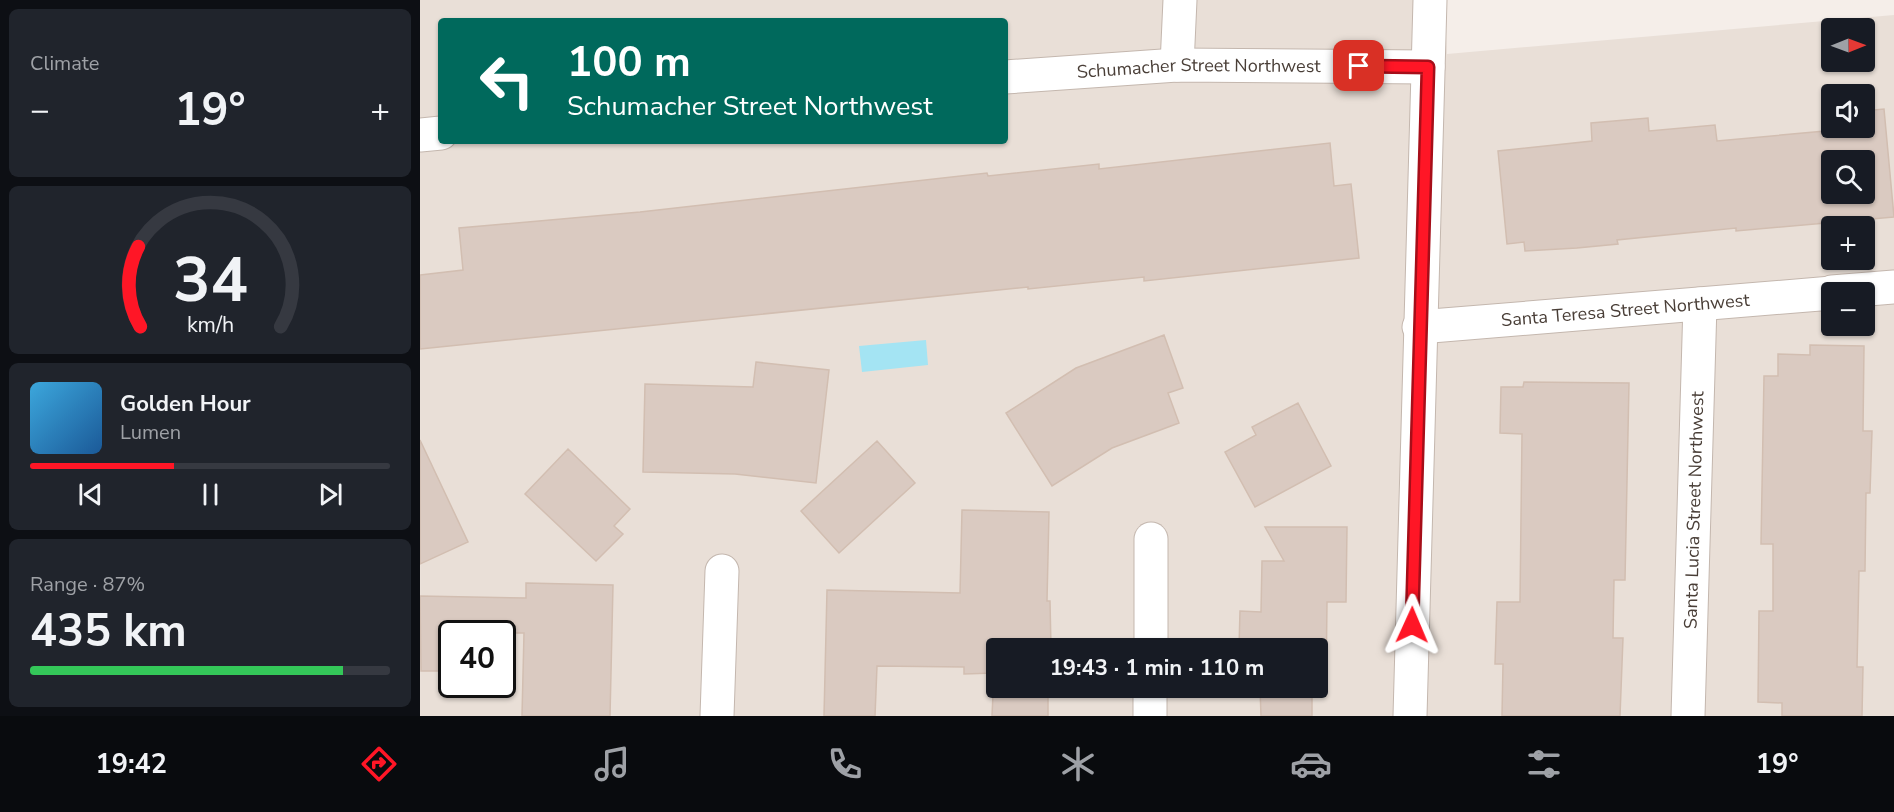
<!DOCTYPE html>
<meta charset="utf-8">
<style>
:root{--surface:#171b24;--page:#20242c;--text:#f1f3f6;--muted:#9ea1a6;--line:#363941;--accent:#ff1626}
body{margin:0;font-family:"Nunito Sans",sans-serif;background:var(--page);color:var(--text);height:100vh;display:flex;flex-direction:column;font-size:22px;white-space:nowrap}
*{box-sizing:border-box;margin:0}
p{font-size:20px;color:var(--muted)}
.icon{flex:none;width:33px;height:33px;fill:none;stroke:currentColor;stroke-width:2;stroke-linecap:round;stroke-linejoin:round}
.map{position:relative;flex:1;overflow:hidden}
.drawer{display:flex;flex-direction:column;gap:9px;padding:9px;background:#0d0f14;width:420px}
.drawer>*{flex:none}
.top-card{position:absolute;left:18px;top:18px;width:570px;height:126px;border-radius:6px;box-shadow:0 2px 4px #0004;background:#00695c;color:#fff;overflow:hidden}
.needle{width:39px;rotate:89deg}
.controls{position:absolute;left:1401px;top:18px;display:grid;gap:12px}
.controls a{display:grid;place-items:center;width:54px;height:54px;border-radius:6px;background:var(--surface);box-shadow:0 2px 4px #0004;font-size:30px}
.speed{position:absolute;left:18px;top:620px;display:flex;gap:12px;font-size:30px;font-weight:700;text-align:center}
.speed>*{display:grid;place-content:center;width:78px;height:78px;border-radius:50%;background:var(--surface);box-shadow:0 2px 4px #0004;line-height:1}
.speed .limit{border:3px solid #111;border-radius:9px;background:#fff;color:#111}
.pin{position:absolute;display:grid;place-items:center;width:51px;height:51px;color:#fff;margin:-26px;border-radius:12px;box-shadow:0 3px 9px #0006}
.me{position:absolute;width:66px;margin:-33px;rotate:1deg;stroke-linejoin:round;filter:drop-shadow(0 0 4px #0008)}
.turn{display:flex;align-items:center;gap:21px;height:126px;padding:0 30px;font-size:27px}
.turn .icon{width:78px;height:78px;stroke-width:2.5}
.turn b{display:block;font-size:42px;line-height:51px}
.big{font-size:45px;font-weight:700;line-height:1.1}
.drawer .card{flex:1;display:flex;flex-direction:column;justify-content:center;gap:9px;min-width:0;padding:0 21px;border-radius:9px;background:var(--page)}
.drawer .dial{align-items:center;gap:0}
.dial svg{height:156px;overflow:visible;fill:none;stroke:var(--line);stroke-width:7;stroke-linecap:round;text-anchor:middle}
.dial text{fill:var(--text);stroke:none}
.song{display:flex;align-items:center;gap:18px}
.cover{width:72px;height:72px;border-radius:9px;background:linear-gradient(135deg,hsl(200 70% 55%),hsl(210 70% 35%))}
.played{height:6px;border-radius:3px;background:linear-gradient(90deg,var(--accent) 40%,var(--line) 40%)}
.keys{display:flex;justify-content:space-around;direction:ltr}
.heat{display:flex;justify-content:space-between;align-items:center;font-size:33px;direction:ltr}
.charge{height:9px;border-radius:4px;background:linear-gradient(90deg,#34c759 87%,var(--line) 0)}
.trip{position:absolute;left:566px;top:638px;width:342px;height:60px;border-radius:6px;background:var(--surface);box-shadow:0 2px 4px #0004;font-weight:700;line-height:60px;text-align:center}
.tab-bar{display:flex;height:96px;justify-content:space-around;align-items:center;background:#090b0e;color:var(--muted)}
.tab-bar .icon{width:42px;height:42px}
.tab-bar .active{color:var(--accent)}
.tab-bar b{font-size:27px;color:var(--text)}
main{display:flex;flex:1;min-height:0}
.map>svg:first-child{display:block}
.residential{fill:#e9dfd7;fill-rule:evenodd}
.water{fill:#a4e4f3}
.building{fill:#dacac1;stroke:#d2beb1;stroke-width:1.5;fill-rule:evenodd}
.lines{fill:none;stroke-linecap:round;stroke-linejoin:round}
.minor-casing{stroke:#c4b7ae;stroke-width:35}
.minor{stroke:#fff;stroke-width:33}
.route-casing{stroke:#a60e19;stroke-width:15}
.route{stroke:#ff1626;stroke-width:10}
.labels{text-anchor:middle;stroke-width:5;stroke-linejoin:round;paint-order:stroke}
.street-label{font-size:18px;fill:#493e37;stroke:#fff}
</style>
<main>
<section class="drawer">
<div class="card"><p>Climate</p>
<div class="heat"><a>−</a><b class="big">19°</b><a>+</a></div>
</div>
<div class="card dial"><svg viewBox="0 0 100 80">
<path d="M14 69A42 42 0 1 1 86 69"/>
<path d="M14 69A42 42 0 0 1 13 28" stroke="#ff1626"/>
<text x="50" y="56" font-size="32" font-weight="700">34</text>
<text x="50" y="72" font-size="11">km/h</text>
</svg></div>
<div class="card">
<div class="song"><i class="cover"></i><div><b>Golden Hour</b><p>Lumen</p></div></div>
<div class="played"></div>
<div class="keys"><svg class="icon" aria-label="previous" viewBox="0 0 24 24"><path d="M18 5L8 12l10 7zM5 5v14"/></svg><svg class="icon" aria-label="pause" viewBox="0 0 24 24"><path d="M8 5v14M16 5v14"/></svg><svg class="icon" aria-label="next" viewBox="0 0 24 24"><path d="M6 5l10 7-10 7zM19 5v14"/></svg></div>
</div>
<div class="card"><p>Range · 87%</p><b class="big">435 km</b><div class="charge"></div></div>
</section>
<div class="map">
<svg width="1474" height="716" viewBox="0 0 1474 716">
<rect width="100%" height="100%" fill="#f5eee9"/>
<path class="residential" d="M 0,0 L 1024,0 L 1027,54 L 1474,15 L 1474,716 L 0,716 ZM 21,21 L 585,21 L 585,141 L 21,141 ZM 1412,28 L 1444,28 L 1444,62 L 1412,62 ZM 1412,94 L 1444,94 L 1444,128 L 1412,128 ZM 1412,160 L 1444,160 L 1444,194 L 1412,194 ZM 1412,226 L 1444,226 L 1444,260 L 1412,260 ZM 1412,292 L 1444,292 L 1444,326 L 1412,326 ZM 32,633 L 82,633 L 82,684 L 32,684 ZM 576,648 L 897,648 L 897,687 L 576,687 Z"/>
<path class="water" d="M 506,340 L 508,365 L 442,372 L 439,346 Z"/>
<path class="building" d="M 1464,109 L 1474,217 L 1316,231 L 1316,228 L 1197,240 L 1198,244 L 1157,248 L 1105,251 L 1104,242 L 1087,244 L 1078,151 L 1172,141 L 1171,123 L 1228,118 L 1229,131 L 1295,125 L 1297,141 L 1405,131 L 1404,115 L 1412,114 L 1412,128 L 1444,128 L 1444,111 ZM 1412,160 L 1444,160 L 1444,194 L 1412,194 Z
M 910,143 L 914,186 L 931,184 L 939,258 L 724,281 L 724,277 L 608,289 L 608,287 L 0,349 L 0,275 L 43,270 L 39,228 L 220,212 L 567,173 L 568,176 L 679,164 L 679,169 Z
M 744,335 L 763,388 L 748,393 L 759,423 L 692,448 L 632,486 L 586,413 L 656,368 Z
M 1390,345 L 1444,346 L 1443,431 L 1452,431 L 1450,493 L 1446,493 L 1445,571 L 1439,571 L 1437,667 L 1443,667 L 1442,716 L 1362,716 L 1362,703 L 1338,702 L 1339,611 L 1353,611 L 1353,544 L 1341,544 L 1344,376 L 1358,376 L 1358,354 L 1390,355 Z
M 336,362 L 409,370 L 396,483 L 315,474 L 223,472 L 225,384 L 333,387 Z
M 1104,382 L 1209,383 L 1205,580 L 1194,580 L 1193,638 L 1203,638 L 1200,716 L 1082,716 L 1083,664 L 1075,664 L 1077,602 L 1100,602 L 1102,434 L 1080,433 L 1081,387 L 1103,387 Z
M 878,403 L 911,466 L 835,507 L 805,452 L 836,435 L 832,427 Z
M 0,440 L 48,542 L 0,564 Z
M 457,441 L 495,483 L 419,553 L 381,511 Z
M 148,449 L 210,509 L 194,526 L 203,534 L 176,561 L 105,494 Z
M 542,510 L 629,512 L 627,601 L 630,601 L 631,648 L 576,648 L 576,687 L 628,687 L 628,716 L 572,716 L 574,673 L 544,674 L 544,667 L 457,666 L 455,716 L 404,716 L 407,590 L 540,593 Z
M 845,527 L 927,527 L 926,602 L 907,602 L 906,687 L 892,687 L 892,716 L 841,716 L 840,687 L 897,687 L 897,648 L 819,648 L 820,611 L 841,612 L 842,561 L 864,561 Z
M 106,583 L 193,585 L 190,716 L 102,716 L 104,633 L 32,633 L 32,671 L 1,671 L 0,596 L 106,598 Z"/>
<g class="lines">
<g class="minor-casing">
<g id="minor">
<path d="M 757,65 L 760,0"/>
<path id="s1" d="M 585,77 L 757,65 L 1008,67"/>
<path d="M 0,135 L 21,133"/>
<path d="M 1412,292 L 1474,287"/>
<path id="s2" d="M 999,327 L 1412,293"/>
<path d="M 731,648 L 731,539"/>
<path d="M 297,716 L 302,571"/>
<path d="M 730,716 L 730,687"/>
<path d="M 990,716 L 1010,0"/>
<path id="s3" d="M 1268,716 L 1280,304"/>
</g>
</g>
<use href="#minor" class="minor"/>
</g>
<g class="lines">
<g class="route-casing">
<path id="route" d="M 939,66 L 1008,67 L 992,625"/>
</g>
<use href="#route" class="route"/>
</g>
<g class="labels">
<g class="street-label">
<text dy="6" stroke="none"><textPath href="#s1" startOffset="194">Schumacher Street Northwest</textPath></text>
<text dy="6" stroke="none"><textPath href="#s2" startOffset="207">Santa Teresa Street Northwest</textPath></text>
<text dy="6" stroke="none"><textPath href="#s3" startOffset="206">Santa Lucia Street Northwest</textPath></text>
</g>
</g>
</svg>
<div class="controls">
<a><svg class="needle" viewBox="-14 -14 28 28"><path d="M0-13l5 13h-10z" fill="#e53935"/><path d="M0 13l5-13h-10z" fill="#9ea1a6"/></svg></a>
<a><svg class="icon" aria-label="sound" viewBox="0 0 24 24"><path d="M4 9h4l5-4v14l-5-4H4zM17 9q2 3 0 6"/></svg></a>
<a><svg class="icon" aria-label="search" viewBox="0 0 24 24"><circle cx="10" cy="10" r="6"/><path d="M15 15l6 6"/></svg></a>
<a>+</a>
<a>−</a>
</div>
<div class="speed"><div class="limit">40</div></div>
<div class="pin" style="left:939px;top:66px;background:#d93025"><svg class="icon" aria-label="arrive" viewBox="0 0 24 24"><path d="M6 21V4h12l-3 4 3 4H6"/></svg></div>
<svg class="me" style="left:992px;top:625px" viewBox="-20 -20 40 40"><path d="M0-17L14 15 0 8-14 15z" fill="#ff1626" stroke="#fff" stroke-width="4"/></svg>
<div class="trip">19:43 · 1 min · 110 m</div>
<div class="top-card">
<div class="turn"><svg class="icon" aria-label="left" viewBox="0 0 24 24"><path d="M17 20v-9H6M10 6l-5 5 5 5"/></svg><div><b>100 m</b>Schumacher Street Northwest</div></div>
</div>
</div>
</main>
<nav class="tab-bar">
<b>19:42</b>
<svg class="icon active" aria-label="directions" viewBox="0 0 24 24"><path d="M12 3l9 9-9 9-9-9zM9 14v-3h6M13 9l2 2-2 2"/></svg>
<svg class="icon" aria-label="music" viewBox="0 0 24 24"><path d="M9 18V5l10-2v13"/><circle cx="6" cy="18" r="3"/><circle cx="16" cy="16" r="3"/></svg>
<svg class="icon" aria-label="phone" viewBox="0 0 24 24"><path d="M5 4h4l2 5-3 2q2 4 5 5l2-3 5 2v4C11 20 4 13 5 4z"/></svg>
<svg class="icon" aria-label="climate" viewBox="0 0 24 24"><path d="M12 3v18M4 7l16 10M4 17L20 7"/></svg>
<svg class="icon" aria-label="car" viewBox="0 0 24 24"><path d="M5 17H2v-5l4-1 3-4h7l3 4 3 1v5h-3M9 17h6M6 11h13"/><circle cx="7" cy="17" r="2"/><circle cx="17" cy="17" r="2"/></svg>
<svg class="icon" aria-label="filters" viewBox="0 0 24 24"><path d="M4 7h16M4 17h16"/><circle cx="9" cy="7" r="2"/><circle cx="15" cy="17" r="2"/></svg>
<b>19°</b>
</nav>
